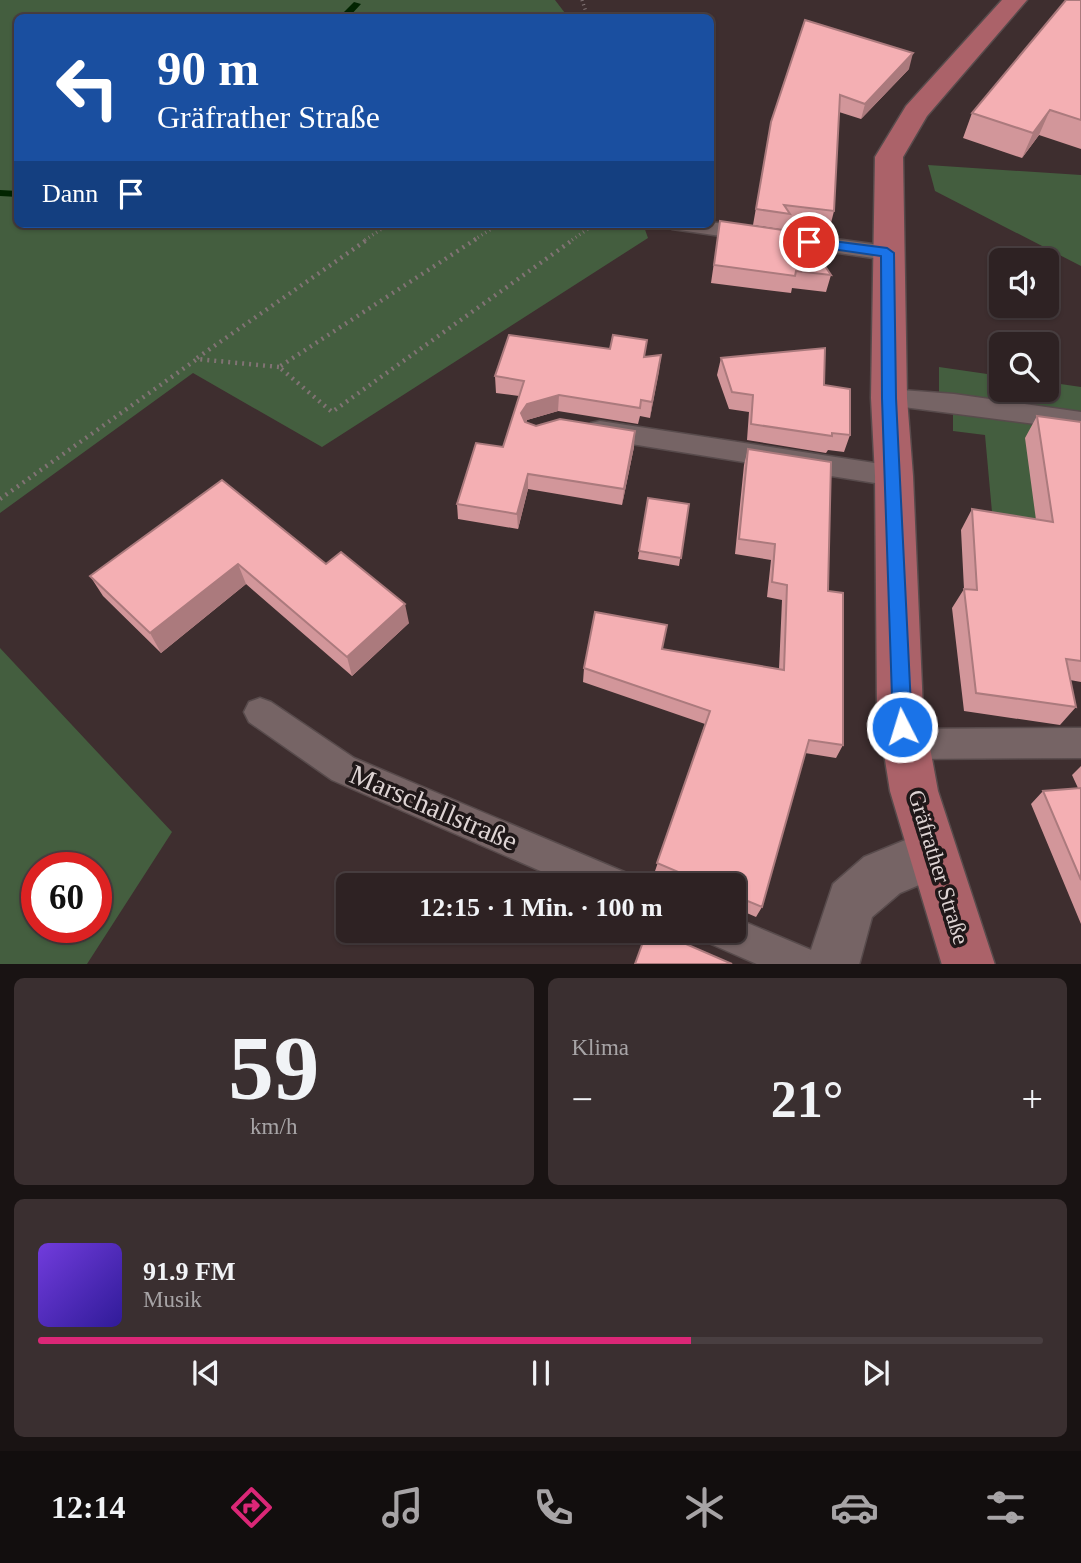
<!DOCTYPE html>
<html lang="de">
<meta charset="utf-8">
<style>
:root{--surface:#2e2223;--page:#3a2f30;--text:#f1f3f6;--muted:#a7a4a6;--line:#493f41;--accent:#db2777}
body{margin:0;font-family:Georgia,serif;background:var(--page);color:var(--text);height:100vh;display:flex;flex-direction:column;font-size:26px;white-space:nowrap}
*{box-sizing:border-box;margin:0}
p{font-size:23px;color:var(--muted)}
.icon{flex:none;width:38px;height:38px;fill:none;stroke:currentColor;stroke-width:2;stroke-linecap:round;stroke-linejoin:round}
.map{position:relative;height:964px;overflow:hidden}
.sheet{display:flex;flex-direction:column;gap:14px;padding:14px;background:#191313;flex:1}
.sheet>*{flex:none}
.banner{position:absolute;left:14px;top:14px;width:700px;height:214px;border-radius:10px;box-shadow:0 2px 5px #0004,0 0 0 2px var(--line);background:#1a4fa0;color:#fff;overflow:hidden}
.buttons{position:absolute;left:989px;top:248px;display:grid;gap:14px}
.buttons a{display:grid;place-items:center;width:70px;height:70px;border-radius:10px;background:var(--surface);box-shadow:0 2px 5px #0004,0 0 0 2px var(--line);font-size:35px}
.speed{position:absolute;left:21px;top:852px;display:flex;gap:14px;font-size:35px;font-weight:700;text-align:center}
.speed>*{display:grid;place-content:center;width:91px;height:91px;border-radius:50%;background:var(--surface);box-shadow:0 2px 5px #0004,0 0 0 2px var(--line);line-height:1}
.speed .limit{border:10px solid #d22;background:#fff;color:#111}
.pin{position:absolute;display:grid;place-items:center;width:60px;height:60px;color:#fff;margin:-30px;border:4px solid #fff;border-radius:50%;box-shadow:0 2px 7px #0007}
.me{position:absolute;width:77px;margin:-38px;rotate:355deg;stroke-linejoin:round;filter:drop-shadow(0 0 5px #0008)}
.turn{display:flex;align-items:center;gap:24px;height:147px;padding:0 28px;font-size:32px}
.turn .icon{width:91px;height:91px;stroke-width:2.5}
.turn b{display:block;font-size:49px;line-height:60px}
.then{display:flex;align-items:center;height:66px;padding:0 28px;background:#0003;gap:14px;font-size:26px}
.big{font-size:52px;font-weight:600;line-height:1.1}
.sheet .tile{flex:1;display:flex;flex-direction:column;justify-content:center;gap:10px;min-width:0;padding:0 24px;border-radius:10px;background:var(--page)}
.sheet .dial{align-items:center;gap:0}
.dial b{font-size:91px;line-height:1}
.song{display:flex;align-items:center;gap:21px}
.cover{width:84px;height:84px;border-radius:10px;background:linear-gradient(135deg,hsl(260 70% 55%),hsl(250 70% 35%))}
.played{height:7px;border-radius:4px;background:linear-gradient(90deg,var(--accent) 65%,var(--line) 65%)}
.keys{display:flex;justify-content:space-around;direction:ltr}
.heat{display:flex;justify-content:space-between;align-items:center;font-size:38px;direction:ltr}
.sheet .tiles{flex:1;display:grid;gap:14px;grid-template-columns:1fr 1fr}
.tile:last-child{grid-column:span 2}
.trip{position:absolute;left:336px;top:873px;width:410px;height:70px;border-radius:10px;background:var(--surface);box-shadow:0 2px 5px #0004,0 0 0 2px var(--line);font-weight:600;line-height:70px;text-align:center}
.dock{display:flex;height:112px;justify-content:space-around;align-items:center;background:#120e0e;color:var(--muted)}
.dock .icon{width:49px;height:49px}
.dock .on{color:var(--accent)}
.dock b{font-size:32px;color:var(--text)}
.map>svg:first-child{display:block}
.green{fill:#445e3f;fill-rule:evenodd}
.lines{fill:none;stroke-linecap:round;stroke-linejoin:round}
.stream{fill:#012400;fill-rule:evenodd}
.service-casing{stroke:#584b4c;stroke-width:3}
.minor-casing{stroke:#584b4c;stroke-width:3}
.primary-casing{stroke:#584b4c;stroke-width:3}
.path-far1{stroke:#817374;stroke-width:3.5;stroke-dasharray:1 3.5;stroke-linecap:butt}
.path{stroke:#817374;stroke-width:4.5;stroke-dasharray:2 5;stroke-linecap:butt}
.service{fill:#766465;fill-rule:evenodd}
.minor{fill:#766465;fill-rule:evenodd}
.primary{fill:#ab6269;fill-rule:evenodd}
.wall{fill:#d2969a}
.shaded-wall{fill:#ab7a7d}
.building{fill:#f4afb3;stroke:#ab7a7d;stroke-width:2}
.route{fill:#1a73e8;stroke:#114b97;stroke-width:2}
.labels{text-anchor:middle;stroke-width:7;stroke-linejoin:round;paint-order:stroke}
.street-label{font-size:23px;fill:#ded4d4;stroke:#201819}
.near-street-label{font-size:28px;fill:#ded4d4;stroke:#201819}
</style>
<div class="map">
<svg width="1081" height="965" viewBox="0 0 1081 965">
<rect width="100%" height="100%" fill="#3e2e2f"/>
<path class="green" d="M 0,0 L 555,0 L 568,17 L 18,18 L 18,224 L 643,224 L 648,238 L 322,447 L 193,373 L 0,513 Z
M 928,165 L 1081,175 L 1081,266 L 935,191 Z
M 939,367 L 1001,376 L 1001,390 L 1046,390 L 1047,382 L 1081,387 L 1081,548 L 994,534 L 985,435 L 953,431 L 953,394 L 939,392 Z
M 0,648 L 172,832 L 87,964 L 0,964 ZM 96,868 L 96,928 L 37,928 L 37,868 Z"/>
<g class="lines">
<path class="stream" d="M 354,2 L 361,4 L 348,18 L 338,18 Z
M 0,190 L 18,191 L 18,197 L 0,196 Z"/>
<g class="service-casing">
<path id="service" d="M 710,222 L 887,246 L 895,248 L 898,253 L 895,258 L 887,260 L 679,230 L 672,229 L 669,224 Z
M 889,389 L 954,394 L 1081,412 L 1081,430 L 880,404 L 877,398 L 880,392 Z
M 600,421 L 894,466 L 903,469 L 907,476 L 903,483 L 894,486 L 600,439 L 591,437 L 587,430 L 591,423 Z
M 260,698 L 271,702 L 354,758 L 629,874 L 634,886 L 575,886 L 332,780 L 249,722 L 244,712 L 249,702 Z
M 1081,728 L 1081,758 L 905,759 L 894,755 L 889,744 L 894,733 L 905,729 Z
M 733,917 L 816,952 L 821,965 L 759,965 L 711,944 L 706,931 L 733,931 Z"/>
</g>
<g class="minor-casing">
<path id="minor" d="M 932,829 L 950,836 L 957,854 L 950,872 L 900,893 L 872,917 L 859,965 L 806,965 L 833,884 L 864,857 Z"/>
</g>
<g class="primary-casing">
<path id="primary" d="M 1002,0 L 1027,0 L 927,116 L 903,157 L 907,398 L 913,476 L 923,710 L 938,791 L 995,965 L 942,965 L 890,791 L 877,710 L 875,476 L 871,398 L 875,157 L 906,106 Z"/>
</g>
<path class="path-far1" d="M 582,0 L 588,18
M 365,240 L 389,224
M 474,240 L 499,224
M 572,240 L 595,224"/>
<path class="path" d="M 476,239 L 279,367 L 332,412 L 574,239
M 197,358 L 368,239
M 0,499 L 197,359 L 279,367"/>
<use href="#service" class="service"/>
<use href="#minor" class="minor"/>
<use href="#primary" class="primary"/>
</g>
<path class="wall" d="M 1081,0 L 1081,149 L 1039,135 L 1022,158 L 963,138 L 972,113 Z
M 909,69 L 861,119 L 839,112 L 834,211 L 830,227 L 788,221 L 786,230 L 753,225 L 771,122 Z
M 720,221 L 831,275 L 826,292 L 792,288 L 791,293 L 711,283 Z
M 661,355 L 650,418 L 640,416 L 638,424 L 558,411 L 527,420 L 526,423 L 634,447 L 622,505 L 528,489 L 518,529 L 458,519 L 457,504 L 503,447 L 519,396 L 496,393 L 495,376 Z
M 721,358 L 824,385 L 850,435 L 844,452 L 828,450 L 826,453 L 747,440 L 749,412 L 729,409 L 717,375 Z
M 1037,416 L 1081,422 L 1081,682 L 1070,680 L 1076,707 L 1060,725 L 964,711 L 952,608 L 964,589 L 961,530 L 972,509 L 1036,520 L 1025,438 Z
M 748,449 L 828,591 L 843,745 L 836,758 L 805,753 L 762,907 L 756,917 L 733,907 L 733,886 L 682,886 L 654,874 L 705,724 L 583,682 L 584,668 L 662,649 L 779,669 L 782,600 L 767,597 L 771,560 L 735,554 L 744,465 Z
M 222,480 L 326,564 L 409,623 L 352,676 L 246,584 L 161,653 L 103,596 L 90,576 Z
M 648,498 L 689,504 L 679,566 L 638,559 Z
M 1081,766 L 1081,924 L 1031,804 L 1043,791 L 1078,788 L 1072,775 Z"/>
<path class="shaded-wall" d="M 913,53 L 909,69 L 861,119 L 865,104 Z
M 1050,110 L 1039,135 L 1022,158 L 1033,133 Z
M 661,355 L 659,372 L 650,418 L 652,402 Z
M 559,395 L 558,411 L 527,420 L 522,429 L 521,413 L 527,404 Z
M 635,431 L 634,447 L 622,505 L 624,489 Z
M 528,474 L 528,489 L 518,529 L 517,514 Z
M 238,564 L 246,584 L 161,653 L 150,633 Z
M 405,604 L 409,623 L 352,676 L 347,657 Z"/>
<path class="building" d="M 1066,0 L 1081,0 L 1081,120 L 1050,110 L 1033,133 L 972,113 Z
M 805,20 L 913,53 L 865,104 L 840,95 L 834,211 L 784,205 L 790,214 L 756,209 L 771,122 Z
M 720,221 L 803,233 L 831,275 L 796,271 L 795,276 L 714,265 Z
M 509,335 L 610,349 L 613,335 L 647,340 L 644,357 L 661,355 L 652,402 L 641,400 L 640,408 L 559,395 L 527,404 L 521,413 L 525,422 L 536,426 L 560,419 L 635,431 L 624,489 L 528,474 L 517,514 L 457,504 L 476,443 L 503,447 L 524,381 L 495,376 Z
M 825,348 L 824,385 L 850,389 L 850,435 L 832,433 L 832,436 L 751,424 L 753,395 L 732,392 L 721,358 Z
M 1037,416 L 1081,422 L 1081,661 L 1066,659 L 1076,707 L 976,693 L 964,589 L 977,590 L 972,509 L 1053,522 Z
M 748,449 L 831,462 L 828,591 L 843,593 L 843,745 L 809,740 L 762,907 L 733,895 L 733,886 L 711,886 L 657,863 L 710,711 L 584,668 L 595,612 L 667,625 L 662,649 L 784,670 L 787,585 L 772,582 L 775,544 L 739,539 Z
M 222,480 L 326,564 L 341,552 L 405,604 L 347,657 L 238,564 L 150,633 L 90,576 Z
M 648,498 L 689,504 L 681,558 L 639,551 Z
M 1081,788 L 1081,880 L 1043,791 Z
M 647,931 L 656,931 L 732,964 L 635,964 Z"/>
<path class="route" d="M 809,238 L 887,248 L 894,253 L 896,398 L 912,727 L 909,733 L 902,736 L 896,733 L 893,727 L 882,398 L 881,256 L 804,245 L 804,239 Z"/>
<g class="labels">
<g class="street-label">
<text transform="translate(939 867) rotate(73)" y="8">Gräfrather Straße</text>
</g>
<g class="near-street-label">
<text transform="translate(434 807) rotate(23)" y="10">Marschallstraße</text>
</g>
</g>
</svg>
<div class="buttons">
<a><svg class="icon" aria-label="sound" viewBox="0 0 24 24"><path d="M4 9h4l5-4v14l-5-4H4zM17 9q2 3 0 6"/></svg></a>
<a><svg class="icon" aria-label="search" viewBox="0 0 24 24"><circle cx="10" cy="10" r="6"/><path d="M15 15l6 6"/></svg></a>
</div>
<div class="speed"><div class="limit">60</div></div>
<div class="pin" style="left:809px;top:242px;background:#d93025"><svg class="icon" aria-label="arrive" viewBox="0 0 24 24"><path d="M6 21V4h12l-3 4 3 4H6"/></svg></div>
<svg class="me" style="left:902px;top:727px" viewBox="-20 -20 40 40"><circle r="17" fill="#1a73e8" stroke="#fff" stroke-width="3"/><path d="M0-11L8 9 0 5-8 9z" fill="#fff"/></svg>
<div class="trip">12:15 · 1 Min. · 100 m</div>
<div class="banner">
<div class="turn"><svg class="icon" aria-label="left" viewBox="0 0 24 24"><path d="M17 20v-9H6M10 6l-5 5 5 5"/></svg><div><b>90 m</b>Gräfrather Straße</div></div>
<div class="then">Dann<svg class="icon" aria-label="arrive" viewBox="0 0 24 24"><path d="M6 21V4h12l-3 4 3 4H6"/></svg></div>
</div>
</div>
<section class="sheet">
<div class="tiles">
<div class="tile dial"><b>59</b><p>km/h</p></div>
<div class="tile"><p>Klima</p>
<div class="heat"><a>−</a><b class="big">21°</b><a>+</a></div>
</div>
<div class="tile">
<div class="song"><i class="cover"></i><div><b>91.9 FM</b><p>Musik</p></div></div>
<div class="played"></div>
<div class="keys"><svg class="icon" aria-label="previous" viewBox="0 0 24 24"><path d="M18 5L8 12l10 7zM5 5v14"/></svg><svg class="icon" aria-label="pause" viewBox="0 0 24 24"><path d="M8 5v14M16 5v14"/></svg><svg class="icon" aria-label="next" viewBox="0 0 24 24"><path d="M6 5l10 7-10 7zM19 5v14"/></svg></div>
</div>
</div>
</section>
<nav class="dock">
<b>12:14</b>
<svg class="icon on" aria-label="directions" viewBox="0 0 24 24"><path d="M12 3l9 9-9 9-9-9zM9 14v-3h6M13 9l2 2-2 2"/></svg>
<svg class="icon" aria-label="music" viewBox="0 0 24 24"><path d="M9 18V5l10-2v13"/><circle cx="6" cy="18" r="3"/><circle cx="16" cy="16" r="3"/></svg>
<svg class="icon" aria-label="phone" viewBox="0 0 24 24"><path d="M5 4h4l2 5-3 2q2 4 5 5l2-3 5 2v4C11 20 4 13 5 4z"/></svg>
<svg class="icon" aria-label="climate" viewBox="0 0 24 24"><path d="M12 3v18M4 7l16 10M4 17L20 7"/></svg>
<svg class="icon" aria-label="car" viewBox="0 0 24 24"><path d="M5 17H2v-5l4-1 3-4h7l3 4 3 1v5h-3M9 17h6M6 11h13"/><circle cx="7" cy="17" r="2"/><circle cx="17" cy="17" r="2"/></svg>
<svg class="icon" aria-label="filters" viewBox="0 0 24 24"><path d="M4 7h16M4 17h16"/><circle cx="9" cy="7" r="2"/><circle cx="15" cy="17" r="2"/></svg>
</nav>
